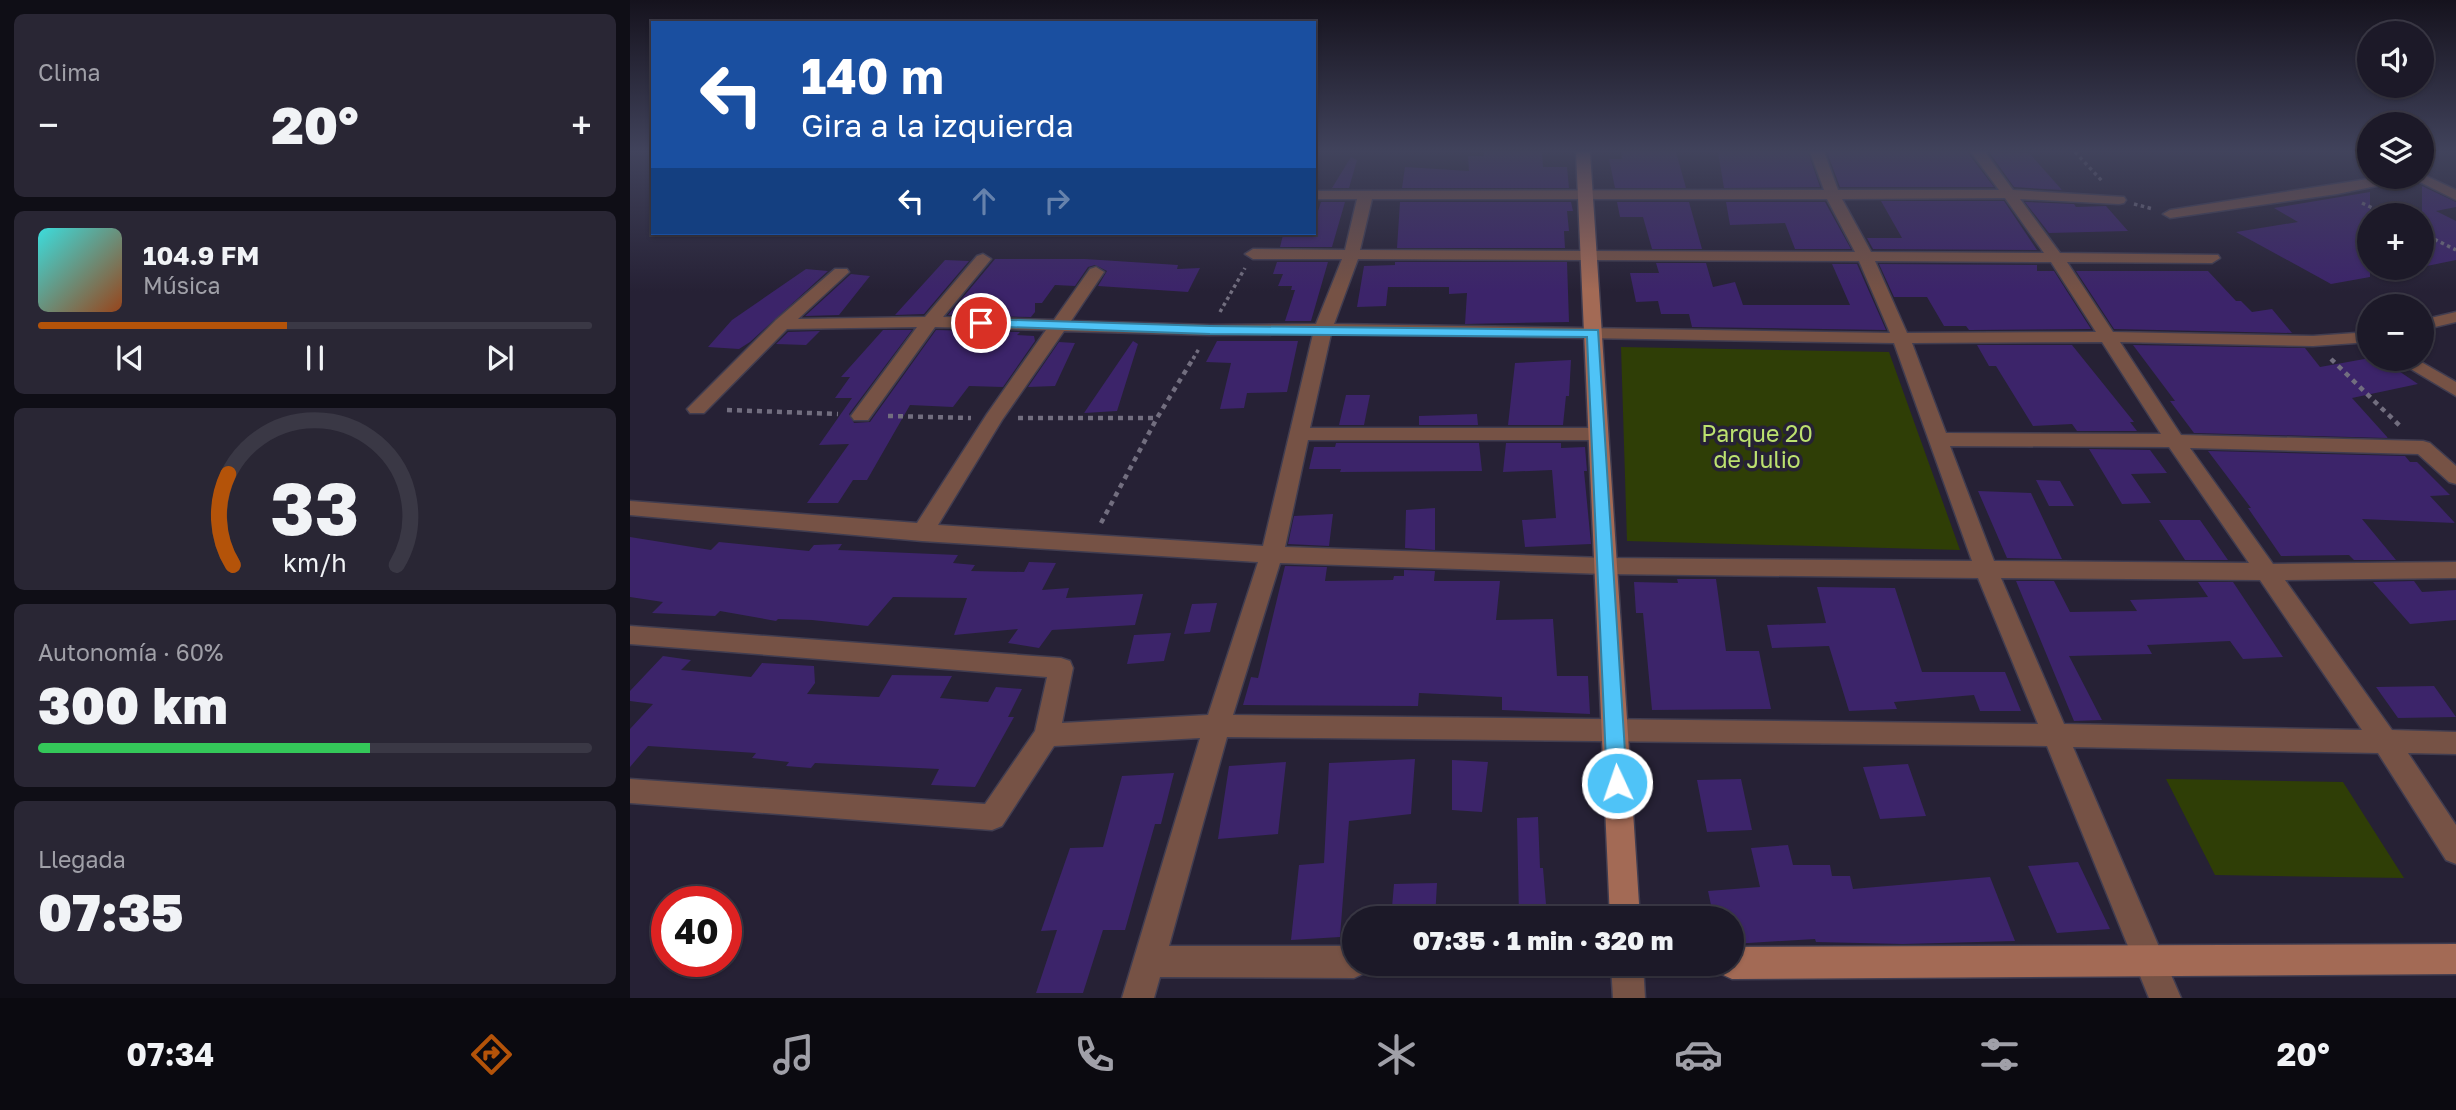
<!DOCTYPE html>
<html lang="es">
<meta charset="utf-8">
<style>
:root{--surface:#1c1928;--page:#292634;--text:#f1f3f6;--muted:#a0a0a8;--line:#3a3845;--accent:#b45309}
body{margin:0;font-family:"Golos Text",sans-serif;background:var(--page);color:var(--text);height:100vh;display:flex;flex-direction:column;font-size:26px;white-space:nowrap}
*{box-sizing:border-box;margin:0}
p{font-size:23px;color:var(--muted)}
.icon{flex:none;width:38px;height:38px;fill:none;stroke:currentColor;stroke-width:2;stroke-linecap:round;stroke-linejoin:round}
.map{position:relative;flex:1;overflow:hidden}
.panel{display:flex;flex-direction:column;gap:14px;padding:14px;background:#0f0e16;width:630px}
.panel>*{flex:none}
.banner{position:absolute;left:21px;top:21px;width:665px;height:214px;border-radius:0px;box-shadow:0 2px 5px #0004,0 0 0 2px var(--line);background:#1a4fa0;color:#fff;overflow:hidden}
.tools{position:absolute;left:1727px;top:21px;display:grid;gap:14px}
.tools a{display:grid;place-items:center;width:77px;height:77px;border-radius:50%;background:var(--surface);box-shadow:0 2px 5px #0004,0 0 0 2px var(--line);font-size:35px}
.speed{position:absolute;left:21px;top:886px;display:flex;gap:14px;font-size:35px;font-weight:700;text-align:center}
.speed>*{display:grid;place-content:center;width:91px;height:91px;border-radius:50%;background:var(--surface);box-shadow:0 2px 5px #0004,0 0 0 2px var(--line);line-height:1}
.speed .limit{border:10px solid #d22;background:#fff;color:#111}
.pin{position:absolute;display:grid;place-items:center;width:60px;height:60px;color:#fff;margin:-30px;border:4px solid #fff;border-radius:50%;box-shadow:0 2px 7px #0007}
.me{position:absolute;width:77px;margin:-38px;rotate:357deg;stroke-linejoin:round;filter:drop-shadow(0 0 5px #0008)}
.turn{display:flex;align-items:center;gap:24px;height:147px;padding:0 35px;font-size:32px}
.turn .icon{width:91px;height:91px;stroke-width:2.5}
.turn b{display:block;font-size:49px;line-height:60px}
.lanes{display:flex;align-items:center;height:66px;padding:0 35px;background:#0003;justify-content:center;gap:35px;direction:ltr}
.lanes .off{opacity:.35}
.big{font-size:52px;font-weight:800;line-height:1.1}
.panel .tile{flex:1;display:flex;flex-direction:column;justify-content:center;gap:10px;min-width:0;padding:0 24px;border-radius:10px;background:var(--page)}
.panel .dial{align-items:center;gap:0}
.dial svg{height:182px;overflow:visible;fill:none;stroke:var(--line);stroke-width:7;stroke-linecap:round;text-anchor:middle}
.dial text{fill:var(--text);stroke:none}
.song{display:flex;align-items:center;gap:21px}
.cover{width:84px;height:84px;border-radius:10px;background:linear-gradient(135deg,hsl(180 70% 55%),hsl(20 70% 35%))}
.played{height:7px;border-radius:4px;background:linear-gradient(90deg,var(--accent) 45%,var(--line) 45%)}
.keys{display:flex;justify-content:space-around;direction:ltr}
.heat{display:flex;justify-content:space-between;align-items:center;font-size:38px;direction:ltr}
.charge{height:10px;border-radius:5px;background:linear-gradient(90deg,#34c759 60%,var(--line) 0)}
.trip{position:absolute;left:712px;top:906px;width:402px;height:70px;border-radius:35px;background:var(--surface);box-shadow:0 2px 5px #0004,0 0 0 2px var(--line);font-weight:800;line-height:70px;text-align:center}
.tab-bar{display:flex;height:112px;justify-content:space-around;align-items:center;background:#0b0a10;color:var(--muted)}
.tab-bar .icon{width:49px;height:49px}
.tab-bar .current{color:var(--accent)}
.tab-bar b{font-size:32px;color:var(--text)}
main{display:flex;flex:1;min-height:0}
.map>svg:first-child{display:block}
.green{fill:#2f3e06}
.building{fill:#3c246a}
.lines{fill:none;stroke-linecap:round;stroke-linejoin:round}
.street-casing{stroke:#413d50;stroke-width:3}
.secondary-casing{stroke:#413d50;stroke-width:3}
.path-far1{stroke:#726e7f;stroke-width:3.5;stroke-dasharray:3.5 3.5;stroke-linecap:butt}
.path{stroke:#726e7f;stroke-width:4.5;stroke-dasharray:5 5;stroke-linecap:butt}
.street{fill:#765245;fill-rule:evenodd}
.secondary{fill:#a36a55;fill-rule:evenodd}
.route{fill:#4fc3f7;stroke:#337fa1;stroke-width:2}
.labels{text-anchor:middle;stroke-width:7;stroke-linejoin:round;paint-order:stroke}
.park-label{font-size:23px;fill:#bce16f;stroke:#262135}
</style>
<main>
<section class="panel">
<div class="tile"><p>Clima</p>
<div class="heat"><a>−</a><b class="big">20°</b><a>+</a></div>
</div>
<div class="tile">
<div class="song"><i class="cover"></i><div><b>104.9 FM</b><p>Música</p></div></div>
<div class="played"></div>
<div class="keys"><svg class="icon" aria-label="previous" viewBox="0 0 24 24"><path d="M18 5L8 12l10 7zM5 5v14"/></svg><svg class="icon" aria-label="pause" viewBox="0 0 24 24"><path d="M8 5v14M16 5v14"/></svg><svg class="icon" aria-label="next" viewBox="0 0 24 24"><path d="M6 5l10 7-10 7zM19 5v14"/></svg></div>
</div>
<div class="tile dial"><svg viewBox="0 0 100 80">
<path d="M14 69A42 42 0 1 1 86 69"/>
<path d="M14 69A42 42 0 0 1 12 29" stroke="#b45309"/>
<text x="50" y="56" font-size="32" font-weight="700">33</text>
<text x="50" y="72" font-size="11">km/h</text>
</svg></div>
<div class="tile"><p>Autonomía · 60%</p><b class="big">300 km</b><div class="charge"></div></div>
<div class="tile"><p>Llegada</p><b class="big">07:35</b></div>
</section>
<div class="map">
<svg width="1826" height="998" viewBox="0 0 1826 998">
<rect width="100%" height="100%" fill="#262135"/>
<path class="green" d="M 991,347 L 1259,352 L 1330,550 L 997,541 Z
M 1536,779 L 1713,782 L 1774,878 L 1585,875 Z"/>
<path class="building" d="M 854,152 L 912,152 L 913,167 L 937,167 L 939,188 L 772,188 L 775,167 L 839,171 L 838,156 L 854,156 Z
M 991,152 L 1046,152 L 1056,188 L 985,188 L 979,159 L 992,159 Z
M 1088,152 L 1178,152 L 1190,187 L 1094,188 Z
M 1197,152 L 1337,152 L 1364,187 L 1210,187 Z
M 1359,152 L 1399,153 L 1432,190 L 1384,187 Z
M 721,157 L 727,160 L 719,188 L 702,188 Z
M 1792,186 L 1826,202 L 1826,207 L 1806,211 L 1826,221 L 1826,260 L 1792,267 Z
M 1740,192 L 1740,277 L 1701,284 L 1606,232 L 1668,222 L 1644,208 Z
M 1251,201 L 1374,201 L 1407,250 L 1243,249 L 1237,238 L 1272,238 Z
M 691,202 L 715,202 L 702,247 L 650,247 L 653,235 L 684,233 L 684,211 L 688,211 Z
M 770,202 L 941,202 L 943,211 L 937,211 L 939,231 L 934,231 L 935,248 L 767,248 Z
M 987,202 L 1059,202 L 1072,249 L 1022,249 L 1013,217 L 990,217 Z
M 1096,202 L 1195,202 L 1221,249 L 1165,249 L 1155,223 L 1100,225 Z
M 1395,202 L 1444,204 L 1446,207 L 1476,206 L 1498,231 L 1419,233 Z
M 365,259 L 455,259 L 548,265 L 547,269 L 570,268 L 558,292 L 468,286 L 477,271 L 465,265 L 458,267 L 445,286 L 425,285 L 412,303 L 405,303 L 405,312 L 401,317 L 318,315 Z
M 315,260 L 339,261 L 294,314 L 265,315 Z
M 647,262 L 698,262 L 681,321 L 655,321 L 665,290 L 661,290 L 662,286 L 648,286 L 653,274 L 643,274 Z
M 765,262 L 937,262 L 939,322 L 835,324 L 837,293 L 819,294 L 819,287 L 758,287 L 756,306 L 727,307 L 734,266 L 765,265 Z
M 1026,263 L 1076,263 L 1083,287 L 1105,282 L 1113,305 L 1220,305 L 1202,264 L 1227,264 L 1256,330 L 1062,327 L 1059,314 L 1031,314 L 1028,301 L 1006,302 L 1000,273 L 1029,273 Z
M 1249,264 L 1407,265 L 1407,271 L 1424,271 L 1461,329 L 1339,330 L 1336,326 L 1314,326 L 1297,297 L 1264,297 Z
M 176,269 L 198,271 L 120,342 L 109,349 L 78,347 L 102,320 Z
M 1446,271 L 1578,271 L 1606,301 L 1611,301 L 1622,312 L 1642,309 L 1662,333 L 1484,329 Z
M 221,274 L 240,276 L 209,315 L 175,316 Z
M 253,330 L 282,330 L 219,414 L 224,423 L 240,422 L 306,330 L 390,332 L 387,335 L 404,336 L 405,341 L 373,387 L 339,386 L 323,407 L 280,405 L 237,480 L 223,480 L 208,503 L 177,503 L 219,444 L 189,445 L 222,398 L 205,398 L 220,377 L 211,377 Z
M 190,331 L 176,345 L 146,344 L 158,332 Z
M 503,341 L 508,344 L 487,411 L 454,413 Z
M 587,341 L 668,341 L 657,392 L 617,393 L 614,408 L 590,409 L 601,363 L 576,362 Z
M 429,342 L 445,343 L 425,386 L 398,387 Z
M 1347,345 L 1442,345 L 1504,422 L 1500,422 L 1507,431 L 1447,431 L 1442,424 L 1403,426 L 1366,366 L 1359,366 Z
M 1503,345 L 1675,348 L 1690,367 L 1740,358 L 1751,359 L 1788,384 L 1722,398 L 1758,438 L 1564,433 L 1540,401 L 1545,401 Z
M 941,360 L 939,396 L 936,396 L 933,425 L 878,425 L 885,363 Z
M 716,395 L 740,395 L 734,425 L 709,425 Z
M 847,414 L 848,425 L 789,425 L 789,416 Z
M 706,443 L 849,443 L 852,471 L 710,472 L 711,469 L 679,469 L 684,447 L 705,447 Z
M 876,443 L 931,443 L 931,448 L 955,447 L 957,471 L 954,471 L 961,544 L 895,547 L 892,520 L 926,518 L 922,470 L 873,472 Z
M 1459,449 L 1520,450 L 1537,473 L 1501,474 L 1521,503 L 1492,504 Z
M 1578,451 L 1775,456 L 1780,462 L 1787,462 L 1820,495 L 1800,496 L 1825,523 L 1732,519 L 1766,560 L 1724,560 L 1719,555 L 1651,556 L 1618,508 L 1621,508 Z
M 1406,480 L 1430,481 L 1444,506 L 1419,506 Z
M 1348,491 L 1401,493 L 1432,559 L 1377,558 Z
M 805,508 L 805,550 L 775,548 L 776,510 Z
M 703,514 L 699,546 L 658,544 L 664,516 Z
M 1529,520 L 1570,520 L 1598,560 L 1555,560 Z
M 0,537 L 81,550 L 89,542 L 179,551 L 184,545 L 212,544 L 208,550 L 328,555 L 323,563 L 345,565 L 341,571 L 394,572 L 399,562 L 426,563 L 412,590 L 439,588 L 436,598 L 513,594 L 505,625 L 422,630 L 409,648 L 378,643 L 388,629 L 324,635 L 337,598 L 263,597 L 238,626 L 182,620 L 148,619 L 146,621 L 90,611 L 85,616 L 22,613 L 33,602 L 0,597 Z
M 655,566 L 697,567 L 695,581 L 763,580 L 764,576 L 774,576 L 774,570 L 805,571 L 804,581 L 870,581 L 866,620 L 923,619 L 927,676 L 958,676 L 960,714 L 872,710 L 872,697 L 789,693 L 788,706 L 613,705 L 621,677 L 628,678 Z
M 1047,579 L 1086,579 L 1096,651 L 1129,651 L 1141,709 L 1022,710 L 1013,613 L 1006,613 L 1004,582 L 1048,583 Z
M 1386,581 L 1424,581 L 1440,612 L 1507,611 L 1500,600 L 1578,597 L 1568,582 L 1603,582 L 1653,657 L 1613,659 L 1600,641 L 1517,645 L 1522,654 L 1439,656 L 1472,720 L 1444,721 Z
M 1784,581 L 1792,592 L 1826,590 L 1826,620 L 1780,624 L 1743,582 Z
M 1187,587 L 1265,588 L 1292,672 L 1375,672 L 1391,711 L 1350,711 L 1344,695 L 1264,702 L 1267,709 L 1219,711 L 1199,646 L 1142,648 L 1137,625 L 1196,623 Z
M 587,603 L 580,632 L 554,634 L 562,604 Z
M 541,633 L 534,661 L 497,664 L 504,635 Z
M 33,656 L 61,660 L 51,670 L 121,677 L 132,663 L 184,666 L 185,683 L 177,694 L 249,697 L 262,675 L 322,676 L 310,698 L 358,702 L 366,687 L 392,689 L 378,717 L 384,717 L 345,787 L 301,785 L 309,769 L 185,763 L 181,768 L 156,766 L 159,762 L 122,758 L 126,753 L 18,746 L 0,767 L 0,729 L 23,704 L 0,701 L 0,691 Z
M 1804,686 L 1826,717 L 1768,718 L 1746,687 Z
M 785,759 L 781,814 L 719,821 L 710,937 L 661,940 L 669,865 L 694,863 L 699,763 Z
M 822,760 L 858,762 L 852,812 L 822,810 Z
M 656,762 L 648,834 L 588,839 L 599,766 Z
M 1278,764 L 1296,816 L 1250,819 L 1233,767 Z
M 544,773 L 531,824 L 525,824 L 495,930 L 473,930 L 453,993 L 406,993 L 427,930 L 411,931 L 440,848 L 473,847 L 492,776 Z
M 1111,779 L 1122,830 L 1077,832 L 1067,780 Z
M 908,817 L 910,868 L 913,868 L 917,916 L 889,918 L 887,818 Z
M 1158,845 L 1163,865 L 1200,865 L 1202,876 L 1220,876 L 1223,889 L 1360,877 L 1385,941 L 1273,944 L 1186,942 L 1185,939 L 1102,944 L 1102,919 L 1084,919 L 1078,891 L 1130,887 L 1121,848 Z
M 1448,862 L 1480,929 L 1427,933 L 1398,866 Z
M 807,883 L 805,919 L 761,919 L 764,884 Z"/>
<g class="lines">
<g class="street-casing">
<path id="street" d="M 1180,152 L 1194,152 L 1208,190 L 1369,190 L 1341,152 L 1355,152 L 1383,190 L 1494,197 L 1496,200 L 1494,203 L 1489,204 L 1390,199 L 1430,253 L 1588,255 L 1590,258 L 1582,263 L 1437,262 L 1483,332 L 1683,336 L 1740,332 L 1740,342 L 1683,346 L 1490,342 L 1551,435 L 1793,441 L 1800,443 L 1826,466 L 1826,484 L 1819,482 L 1788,454 L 1560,448 L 1643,564 L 1826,562 L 1826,578 L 1655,580 L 1762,730 L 1826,732 L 1826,754 L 1778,753 L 1826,825 L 1826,864 L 1816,860 L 1748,753 L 1443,747 L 1551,998 L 1519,998 L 1417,746 L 597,737 L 539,946 L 724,946 L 724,964 L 739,964 L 735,973 L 724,978 L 530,977 L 524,998 L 492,998 L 570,738 L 424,746 L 372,826 L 362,830 L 0,803 L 0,779 L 355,804 L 405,731 L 417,677 L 0,644 L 0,626 L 431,658 L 440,661 L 443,668 L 432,723 L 578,715 L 628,562 L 292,541 L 0,515 L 0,501 L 287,523 L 357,414 L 416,330 L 305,327 L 238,420 L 224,420 L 221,416 L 287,327 L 157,329 L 74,413 L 60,413 L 57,409 L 146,320 L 205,269 L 217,269 L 219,272 L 168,319 L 295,317 L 347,256 L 353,254 L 361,259 L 313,317 L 424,320 L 460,269 L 466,267 L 474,272 L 441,321 L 580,325 L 686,324 L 712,259 L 623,259 L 615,254 L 623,249 L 715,250 L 727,199 L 684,199 L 684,191 L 1194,190 ZM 1375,198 L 1414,253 L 1241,252 L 1212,199 ZM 742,199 L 1197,199 L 1225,252 L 730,250 ZM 728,259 L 1229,261 L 1260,333 L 704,324 ZM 1245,261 L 1421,262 L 1466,332 L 1277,333 ZM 434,331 L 580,335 L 683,334 L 633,546 L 308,525 L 372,420 ZM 701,334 L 1264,343 L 1342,561 L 975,558 L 655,547 L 678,440 L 968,440 L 975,438 L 978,434 L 975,430 L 968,428 L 680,428 ZM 1472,342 L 1531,434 L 1316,433 L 1282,343 ZM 1320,446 L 1539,447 L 1619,563 L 1364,561 ZM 650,563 L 975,574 L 1348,578 L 1408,724 L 603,715 ZM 1371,578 L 1630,580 L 1732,730 L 1434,724 Z
M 1725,152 L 1740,152 L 1740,159 Z
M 1792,174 L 1826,190 L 1826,200 L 1780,177 L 1792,177 Z
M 1751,177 L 1778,177 L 1771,181 L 1707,194 L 1540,218 L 1533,214 L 1540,210 Z
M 1826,312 L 1826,322 L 1792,330 L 1792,320 Z
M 1764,359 L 1786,359 L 1826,382 L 1826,396 Z
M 981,964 L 1013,964 L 1015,998 L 983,998 Z"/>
</g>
<g class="secondary-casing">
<path id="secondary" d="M 946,152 L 960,152 L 1010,919 L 980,919 Z
M 1826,944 L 1826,974 L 1102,979 L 1091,974 L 1087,964 L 1102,964 L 1102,947 Z"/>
</g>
<path class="path-far1" d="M 1445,152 L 1473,182
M 1732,203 L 1757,215
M 1504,204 L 1523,209
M 1792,233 L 1826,250
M 590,312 L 615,268
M 563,359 L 570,347"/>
<path class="path" d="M 1701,359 L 1770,426
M 97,410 L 208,414
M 258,416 L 341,418
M 388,418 L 527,418
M 471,523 L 527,418 L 564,357"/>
<use href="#street" class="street"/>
<use href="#secondary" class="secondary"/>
</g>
<linearGradient id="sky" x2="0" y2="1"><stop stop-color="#15121d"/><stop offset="0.52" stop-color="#41435c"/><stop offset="1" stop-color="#41435c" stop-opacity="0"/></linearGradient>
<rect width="1826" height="291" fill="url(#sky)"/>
<path class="route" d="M 351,319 L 580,326 L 968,330 L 997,783 L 994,789 L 987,792 L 980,789 L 977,783 L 957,337 L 580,334 L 346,326 L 346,320 Z"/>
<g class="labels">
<g class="park-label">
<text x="1127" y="442">Parque 20<tspan x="1127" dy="26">de Julio</tspan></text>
</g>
</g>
</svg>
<div class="tools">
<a><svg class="icon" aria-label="sound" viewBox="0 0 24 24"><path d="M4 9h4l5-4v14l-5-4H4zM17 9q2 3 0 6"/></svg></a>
<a><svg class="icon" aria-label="layers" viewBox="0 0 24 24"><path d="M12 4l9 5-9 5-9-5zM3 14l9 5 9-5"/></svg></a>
<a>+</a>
<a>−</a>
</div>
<div class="speed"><div class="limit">40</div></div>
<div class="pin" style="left:351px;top:323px;background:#d93025"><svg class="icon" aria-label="arrive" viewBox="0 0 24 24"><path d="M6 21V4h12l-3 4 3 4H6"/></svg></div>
<svg class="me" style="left:987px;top:783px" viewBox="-20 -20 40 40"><circle r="17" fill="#4fc3f7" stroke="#fff" stroke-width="3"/><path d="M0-11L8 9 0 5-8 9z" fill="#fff"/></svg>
<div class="trip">07:35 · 1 min · 320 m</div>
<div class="banner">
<div class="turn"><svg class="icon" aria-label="left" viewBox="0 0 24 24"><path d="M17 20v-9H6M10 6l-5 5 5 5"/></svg><div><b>140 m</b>Gira a la izquierda</div></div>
<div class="lanes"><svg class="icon" aria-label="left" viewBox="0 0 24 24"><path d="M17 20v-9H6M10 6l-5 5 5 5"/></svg><svg class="icon off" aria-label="ahead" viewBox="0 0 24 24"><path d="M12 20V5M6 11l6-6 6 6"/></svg><svg class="icon off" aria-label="right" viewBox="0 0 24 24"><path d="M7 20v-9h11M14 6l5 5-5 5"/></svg></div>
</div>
</div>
</main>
<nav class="tab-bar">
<b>07:34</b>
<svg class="icon current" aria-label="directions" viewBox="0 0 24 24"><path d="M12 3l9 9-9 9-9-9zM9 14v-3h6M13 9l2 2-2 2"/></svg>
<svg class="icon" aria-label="music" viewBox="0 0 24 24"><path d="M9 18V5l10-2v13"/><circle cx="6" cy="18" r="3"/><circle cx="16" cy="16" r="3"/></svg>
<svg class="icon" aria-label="phone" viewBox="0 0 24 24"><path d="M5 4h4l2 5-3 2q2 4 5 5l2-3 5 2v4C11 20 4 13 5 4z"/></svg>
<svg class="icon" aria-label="climate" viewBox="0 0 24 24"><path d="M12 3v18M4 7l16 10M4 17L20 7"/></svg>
<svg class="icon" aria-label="car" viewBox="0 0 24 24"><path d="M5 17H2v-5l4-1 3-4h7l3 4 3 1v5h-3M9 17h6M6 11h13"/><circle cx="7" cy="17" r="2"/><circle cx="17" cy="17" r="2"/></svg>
<svg class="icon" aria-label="filters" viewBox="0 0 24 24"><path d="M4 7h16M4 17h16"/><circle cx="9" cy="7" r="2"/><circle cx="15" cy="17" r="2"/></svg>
<b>20°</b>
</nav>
